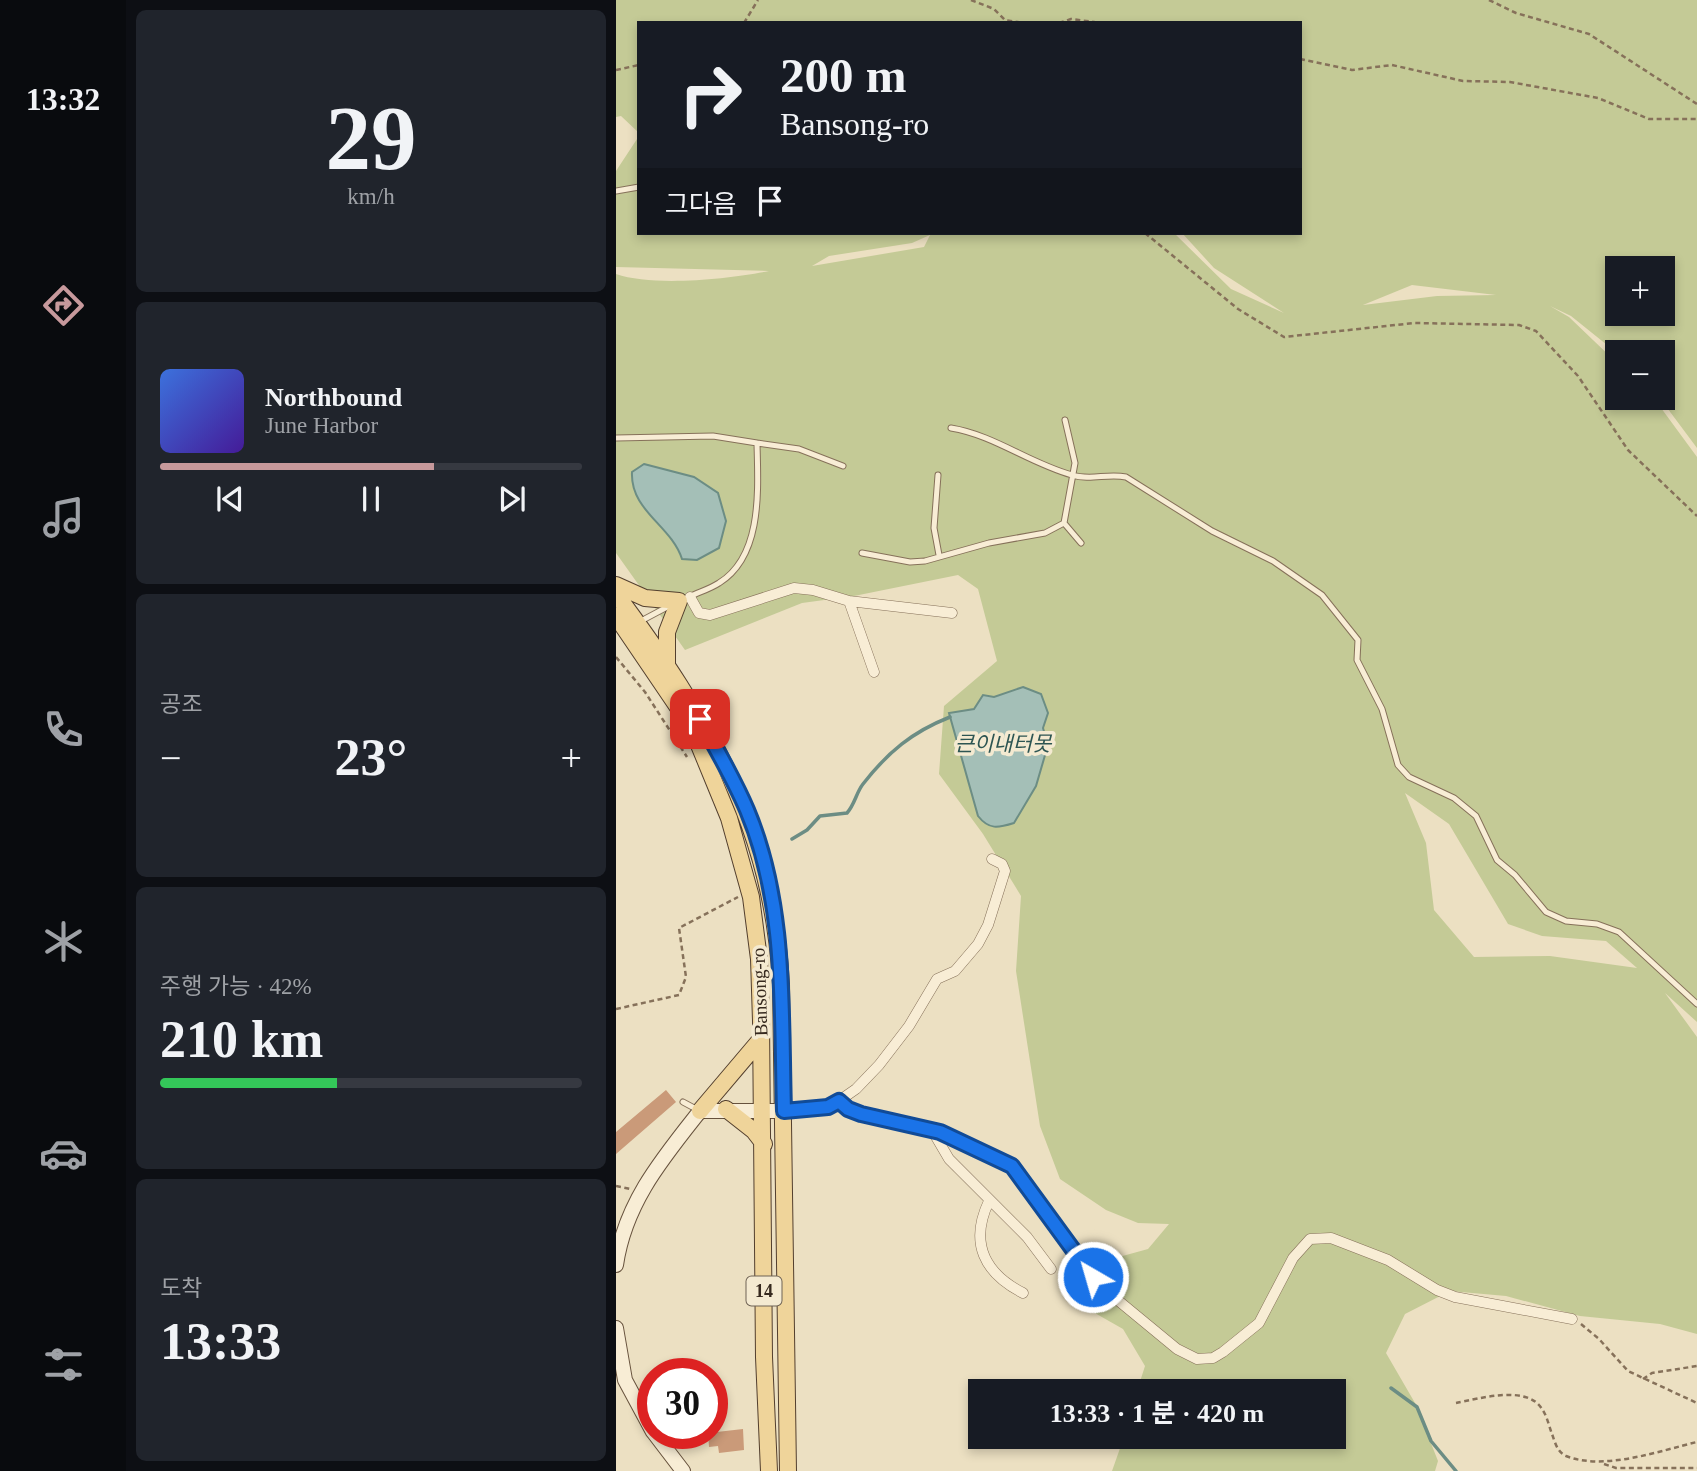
<!DOCTYPE html>
<html lang="ko">
<meta charset="utf-8">
<style>
:root{--surface:#171b24;--page:#20242c;--text:#f1f3f6;--muted:#9ea1a6;--line:#363941;--accent:#c7999c}
body{margin:0;font-family:"Times New Roman","Noto Sans KR",serif;background:var(--page);color:var(--text);height:100vh;display:flex;flex-direction:column;font-size:26px;white-space:nowrap}
*{box-sizing:border-box;margin:0}
p{font-size:23px;color:var(--muted)}
.icon{flex:none;width:38px;height:38px;fill:none;stroke:currentColor;stroke-width:2;stroke-linecap:round;stroke-linejoin:round}
.map{position:relative;flex:1;overflow:hidden}
.sheet{display:flex;flex-direction:column;gap:10px;padding:10px;background:#0d0f14;width:490px}
.sheet>*{flex:none}
.guide{position:absolute;left:21px;top:21px;width:665px;height:214px;border-radius:0px;box-shadow:0 4px 10px #0003;background:#171b24;color:var(--text);overflow:hidden}
.tools{position:absolute;left:989px;top:256px;display:grid;gap:14px}
.tools a{display:grid;place-items:center;width:70px;height:70px;border-radius:0px;background:var(--surface);box-shadow:0 4px 10px #0003;font-size:35px}
.speed{position:absolute;left:21px;top:1358px;display:flex;gap:14px;font-size:35px;font-weight:700;text-align:center}
.speed>*{display:grid;place-content:center;width:91px;height:91px;border-radius:50%;background:var(--surface);box-shadow:0 4px 10px #0003;line-height:1}
.speed .limit{border:10px solid #d22;background:#fff;color:#111}
.pin{position:absolute;display:grid;place-items:center;width:60px;height:60px;color:#fff;margin:-30px;border-radius:14px;box-shadow:0 4px 10px #0006}
.me{position:absolute;width:77px;margin:-38px;rotate:322deg;stroke-linejoin:round;filter:drop-shadow(0 0 5px #0008)}
.turn{display:flex;align-items:center;gap:24px;height:147px;padding:0 28px;font-size:32px}
.turn .icon{width:91px;height:91px;stroke-width:2.5}
.turn b{display:block;font-size:49px;line-height:60px}
.then{display:flex;align-items:center;height:66px;padding:0 28px;background:#0003;gap:14px;font-size:26px}
.big{font-size:52px;font-weight:700;line-height:1.1}
.sheet .card{flex:1;display:flex;flex-direction:column;justify-content:center;gap:10px;min-width:0;padding:0 24px;border-radius:10px;background:var(--page)}
.sheet .dial{align-items:center;gap:0}
.dial b{font-size:91px;line-height:1}
.song{display:flex;align-items:center;gap:21px}
.cover{width:84px;height:84px;border-radius:10px;background:linear-gradient(135deg,hsl(220 70% 55%),hsl(260 70% 35%))}
.played{height:7px;border-radius:4px;background:linear-gradient(90deg,var(--accent) 65%,var(--line) 65%)}
.keys{display:flex;justify-content:space-around;direction:ltr}
.heat{display:flex;justify-content:space-between;align-items:center;font-size:38px;direction:ltr}
.charge{height:10px;border-radius:5px;background:linear-gradient(90deg,#34c759 42%,var(--line) 0)}
.trip{position:absolute;left:352px;top:1379px;width:378px;height:70px;border-radius:0px;background:var(--surface);box-shadow:0 4px 10px #0003;font-weight:700;line-height:70px;text-align:center}
main{display:flex;flex:1;min-height:0}
.tab-bar{display:flex;flex-direction:column;width:126px;justify-content:space-around;align-items:center;background:#090b0e;color:var(--muted)}
.tab-bar .icon{width:49px;height:49px}
.tab-bar .active{color:var(--accent)}
.tab-bar b{font-size:32px;color:var(--text)}
.map>svg:first-child{display:block}
.green{fill:#c4ca96;fill-rule:evenodd}
.water{fill:#a4bfb7;stroke:#6c8d84;stroke-width:2}
.lines{fill:none;stroke-linecap:round;stroke-linejoin:round}
.stream{stroke:#6c8d84;stroke-width:3.5}
.building{fill:#ca9a79}
.lane-casing{stroke:#86715a;stroke-width:7}
.street-casing{stroke:#86715a;stroke-width:11}
.secondary-casing{stroke:#67523d;stroke-width:16}
.primary-casing{stroke:#533f2e;stroke-width:18}
.path{stroke:#86715a;stroke-width:2.5;stroke-dasharray:5 3.5;stroke-linecap:butt}
.lane{stroke:#f8edd5;stroke-width:5}
.street{stroke:#f8edd5;stroke-width:10}
.secondary{stroke:#f8edd5;stroke-width:14}
.primary{stroke:#efd49a;stroke-width:16}
.route-casing{stroke:#114b97;stroke-width:18}
.route{stroke:#1a73e8;stroke-width:12}
.labels{text-anchor:middle;stroke-width:7;stroke-linejoin:round;paint-order:stroke}
.shield{fill:#f4ead1;stroke:#6f6354;stroke-width:2}
.shield-label{font-size:18px;font-weight:bold;fill:#36291e}
.street-label{font-size:19px;fill:#36291e;stroke:#f4ead1}
.water-label{font-size:21px;font-style:italic;fill:#2d5552;stroke:#f4ead1}
</style>
<main>
<nav class="tab-bar">
<b>13:32</b>
<svg class="icon active" aria-label="directions" viewBox="0 0 24 24"><path d="M12 3l9 9-9 9-9-9zM9 14v-3h6M13 9l2 2-2 2"/></svg>
<svg class="icon" aria-label="music" viewBox="0 0 24 24"><path d="M9 18V5l10-2v13"/><circle cx="6" cy="18" r="3"/><circle cx="16" cy="16" r="3"/></svg>
<svg class="icon" aria-label="phone" viewBox="0 0 24 24"><path d="M5 4h4l2 5-3 2q2 4 5 5l2-3 5 2v4C11 20 4 13 5 4z"/></svg>
<svg class="icon" aria-label="climate" viewBox="0 0 24 24"><path d="M12 3v18M4 7l16 10M4 17L20 7"/></svg>
<svg class="icon" aria-label="car" viewBox="0 0 24 24"><path d="M5 17H2v-5l4-1 3-4h7l3 4 3 1v5h-3M9 17h6M6 11h13"/><circle cx="7" cy="17" r="2"/><circle cx="17" cy="17" r="2"/></svg>
<svg class="icon" aria-label="filters" viewBox="0 0 24 24"><path d="M4 7h16M4 17h16"/><circle cx="9" cy="7" r="2"/><circle cx="15" cy="17" r="2"/></svg>
</nav>
<section class="sheet">
<div class="card dial"><b>29</b><p>km/h</p></div>
<div class="card">
<div class="song"><i class="cover"></i><div><b>Northbound</b><p>June Harbor</p></div></div>
<div class="played"></div>
<div class="keys"><svg class="icon" aria-label="previous" viewBox="0 0 24 24"><path d="M18 5L8 12l10 7zM5 5v14"/></svg><svg class="icon" aria-label="pause" viewBox="0 0 24 24"><path d="M8 5v14M16 5v14"/></svg><svg class="icon" aria-label="next" viewBox="0 0 24 24"><path d="M6 5l10 7-10 7zM19 5v14"/></svg></div>
</div>
<div class="card"><p>공조</p>
<div class="heat"><a>−</a><b class="big">23°</b><a>+</a></div>
</div>
<div class="card"><p>주행 가능 · 42%</p><b class="big">210 km</b><div class="charge"></div></div>
<div class="card"><p>도착</p><b class="big">13:33</b></div>
</section>
<div class="map">
<svg width="1081" height="1471" viewBox="0 0 1081 1471">
<rect width="100%" height="100%" fill="#ece0c2"/>
<path class="green" d="M 0,0 L 1081,0 L 1081,448 L 1043,397 L 1046,397 L 1046,352 L 1001,353 L 955,316 L 934,306 L 953,317 L 1001,363 L 1001,397 L 1037,397 L 1081,457 L 1081,1022 L 1049,993 L 1081,1037 L 1081,1334 L 1044,1324 L 964,1316 L 890,1296 L 834,1291 L 789,1314 L 770,1353 L 799,1403 L 822,1461 L 819,1471 L 496,1471 L 508,1437 L 718,1437 L 718,1391 L 521,1391 L 529,1366 L 507,1329 L 470,1308 L 452,1271 L 532,1249 L 553,1224 L 522,1223 L 490,1210 L 444,1179 L 424,1126 L 400,971 L 405,896 L 367,834 L 323,774 L 328,706 L 381,661 L 362,589 L 342,575 L 238,596 L 186,603 L 69,650 L 0,553 L 0,274 C 37,287 114,279 153,271 L 0,267 L 0,171 L 23,136 L 23,233 L 558,233 L 615,289 L 668,313 L 598,268 L 566,233 L 684,233 L 684,23 L 23,23 L 23,133 L 5,116 L 0,117 ZM 314,235 L 308,247 L 196,266 L 213,256 L 296,243 ZM 1001,268 L 1046,268 L 1046,313 L 1001,313 ZM 796,285 L 880,295 L 821,296 L 747,305 ZM 789,793 L 833,824 L 892,924 L 926,936 L 990,941 L 1021,968 L 934,956 L 858,957 L 818,910 L 810,843 Z"/>
<path class="water" d="M 28,464 L 78,477 L 102,493 L 110,521 L 103,548 L 81,560 L 66,559 C 55,525 14,511 16,472 Z
M 407,687 L 425,694 L 432,713 L 427,728 L 432,745 L 420,786 L 398,823 C 382,828 373,830 362,816 L 333,713 L 358,709 L 367,695 L 378,697 Z"/>
<g class="lines">
<path class="stream" d="M 176,839 L 191,830 L 204,816 L 231,813 C 239,804 240,793 247,784 C 272,752 296,732 334,717
M 775,1388 L 801,1407 L 815,1441 L 840,1471"/>
</g>
<path class="building" d="M 50,1090 L 60,1102 L 0,1154 L 0,1132 Z
M 127,1429 L 128,1450 L 103,1453 L 102,1446 L 93,1447 L 92,1433 Z"/>
<g class="lines">
<g class="lane-casing">
<path id="lane" d="M 0,191 L 23,187
M 335,428 C 378,435 413,463 456,475 C 475,481 491,473 510,477 L 596,531 L 657,561 L 706,595 L 742,640 L 741,660 L 766,709 L 782,765 L 793,777 L 838,798 L 860,816 L 881,860 L 899,875 L 930,912 L 950,921 L 981,924 L 1003,932 L 1081,1004
M 0,438 L 97,436 L 141,443
M 322,475 L 318,528 L 323,555
M 448,523 L 465,543
M 246,553 L 294,562 L 309,561 L 373,543 L 429,533 L 448,523 L 459,463 L 449,420
M 73,597 C 83,592 94,589 103,583 C 147,556 142,489 141,443 L 183,449 L 227,466
M 23,622 L 55,605
M 67,1102 L 82,1110"/>
</g>
<g class="street-casing">
<path id="street" d="M 74,597 L 83,613 L 94,615 L 178,588 L 197,590 L 233,601 L 336,613
M 233,601 L 258,672
M 223,1101 L 232,1109 L 245,1114 L 324,1132 L 396,1166 L 487,1288 L 561,1349 L 581,1359 L 597,1358 L 607,1352 L 643,1323 L 677,1258 L 694,1239 L 715,1238 L 772,1260 L 821,1290 L 839,1297 L 956,1319
M 168,1111 L 217,1105 L 240,1089 L 263,1065 L 293,1026 L 321,979 L 339,971 L 362,944 L 372,925 L 389,871 L 386,864 L 376,859
M 316,1130 L 333,1159 L 411,1237 L 435,1269
M 373,1201 C 353,1243 368,1273 407,1293"/>
</g>
<g class="secondary-casing">
<path id="secondary" d="M 0,1265 C 9,1203 46,1159 84,1111 L 168,1111
M 0,1328 L 9,1380 L 37,1432
M 38,1433 L 67,1471"/>
</g>
<g class="primary-casing">
<path id="primary" d="M 0,585 L 29,598 L 63,601 L 51,632 L 51,664
M 0,594 C 91,716 157,827 165,984 L 172,1471
M 0,616 L 76,728 L 113,818 L 135,897 L 143,959 L 145,1021 L 148,1357 L 153,1471
M 110,1109 L 138,1131 L 148,1144
M 84,1111 L 145,1039"/>
</g>
<path class="path" d="M 355,0 L 378,9 L 389,20 L 407,23
M 873,0 L 900,13 L 973,34 L 1081,104
M 128,23 L 142,0
M 443,23 L 455,19 L 485,23
M 684,59 L 736,70 L 776,65 L 847,81 L 894,82 L 982,98 L 1033,119 L 1081,119
M 0,70 L 23,65
M 529,233 L 622,309 L 668,337 L 798,323 L 903,325 L 920,331 L 962,376 L 1012,450 L 1081,516
M 0,657 L 29,692 L 71,757
M 0,1009 L 63,995 L 70,977 L 63,928 L 122,897
M 0,1186 L 14,1189
M 965,1324 L 983,1339 L 1012,1371 L 1081,1403
M 1027,1379 L 1036,1373 L 1081,1366
M 840,1403 C 862,1399 911,1384 926,1409 C 931,1416 933,1426 936,1434 C 939,1442 941,1452 950,1456 C 988,1471 1043,1451 1081,1442
M 988,1464 L 1000,1468 L 1081,1468"/>
<use href="#lane" class="lane"/>
<use href="#street" class="street"/>
<use href="#secondary" class="secondary"/>
<use href="#primary" class="primary"/>
</g>
<g class="lines">
<g class="route-casing">
<path id="route" d="M 84,719 C 100,749 118,779 131,810 C 171,905 165,1010 168,1111 L 212,1107 L 223,1101 L 232,1109 L 245,1114 L 324,1132 L 396,1166 L 477,1277"/>
</g>
<use href="#route" class="route"/>
</g>
<g class="labels">
<rect class="shield" x="130.5" y="1276.5" width="35" height="29" rx="5"/>
<g class="shield-label">
<text x="148" y="1297">14</text>
</g>
<g class="street-label">
<text transform="translate(143 992) rotate(-92)" y="7">Bansong-ro</text>
</g>
<g class="water-label">
<text x="387" y="751">큰이내터못</text>
</g>
</g>
</svg>
<div class="tools">
<a>+</a>
<a>−</a>
</div>
<div class="speed"><div class="limit">30</div></div>
<div class="pin" style="left:84px;top:719px;background:#d93025"><svg class="icon" aria-label="arrive" viewBox="0 0 24 24"><path d="M6 21V4h12l-3 4 3 4H6"/></svg></div>
<svg class="me" style="left:477px;top:1277px" viewBox="-20 -20 40 40"><circle r="17" fill="#1a73e8" stroke="#fff" stroke-width="3"/><path d="M0-11L8 9 0 5-8 9z" fill="#fff"/></svg>
<div class="trip">13:33 · 1 분 · 420 m</div>
<div class="guide">
<div class="turn"><svg class="icon" aria-label="right" viewBox="0 0 24 24"><path d="M7 20v-9h11M14 6l5 5-5 5"/></svg><div><b>200 m</b>Bansong-ro</div></div>
<div class="then">그다음<svg class="icon" aria-label="arrive" viewBox="0 0 24 24"><path d="M6 21V4h12l-3 4 3 4H6"/></svg></div>
</div>
</div>
</main>
